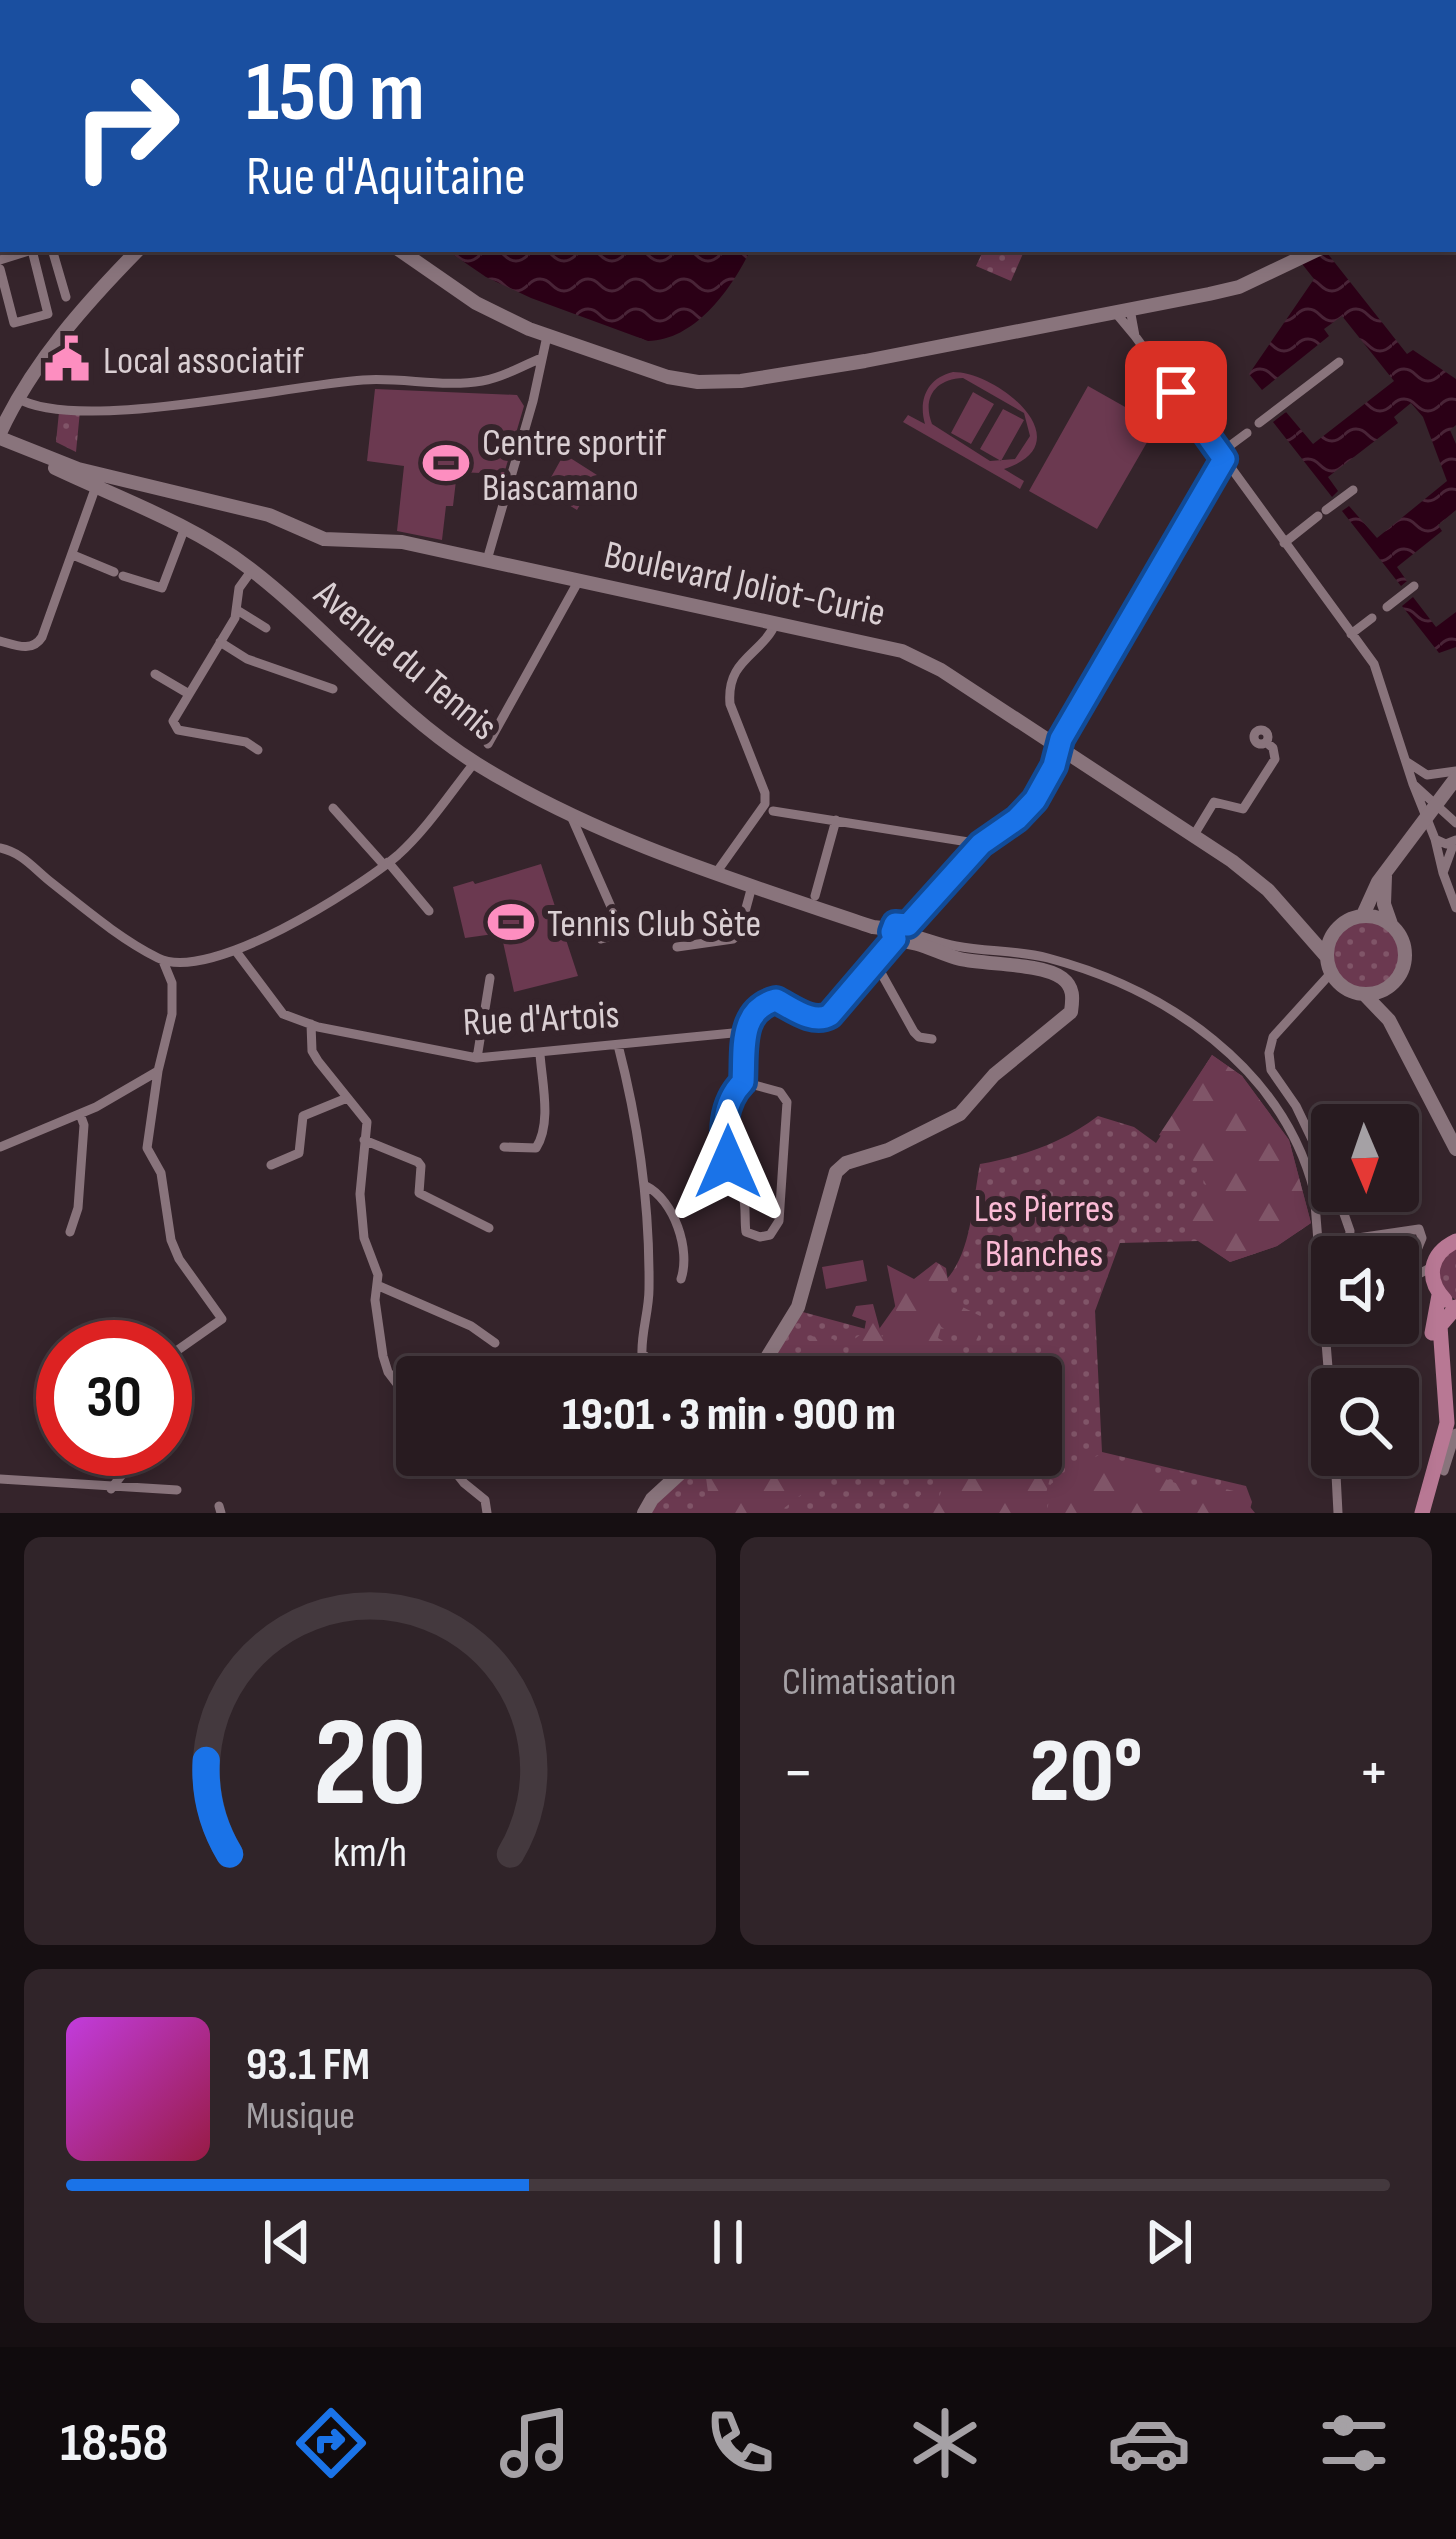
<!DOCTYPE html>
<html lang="fr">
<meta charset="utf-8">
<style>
:root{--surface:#281b20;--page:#302429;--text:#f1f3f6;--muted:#a5a1a5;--line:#44393e;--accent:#1a73e8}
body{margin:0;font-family:"Sofia Sans Condensed",sans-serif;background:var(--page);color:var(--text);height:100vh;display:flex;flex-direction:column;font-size:45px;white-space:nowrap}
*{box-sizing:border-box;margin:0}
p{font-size:39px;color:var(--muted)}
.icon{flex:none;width:66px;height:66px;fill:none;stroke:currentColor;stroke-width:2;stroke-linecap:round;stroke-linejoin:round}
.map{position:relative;height:1513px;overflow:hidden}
.drawer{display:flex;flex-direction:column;gap:24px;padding:24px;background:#160f12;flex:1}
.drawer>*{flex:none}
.banner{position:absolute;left:0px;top:0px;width:1458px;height:252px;box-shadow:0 6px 18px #0003,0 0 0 3px var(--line);background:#1a4fa0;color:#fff;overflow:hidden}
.needle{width:78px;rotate:178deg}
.buttons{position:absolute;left:1311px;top:1104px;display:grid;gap:24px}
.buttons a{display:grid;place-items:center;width:108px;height:108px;border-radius:12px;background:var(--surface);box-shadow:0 6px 18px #0003,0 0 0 3px var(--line);font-size:60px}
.speed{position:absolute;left:36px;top:1320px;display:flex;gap:24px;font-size:60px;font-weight:700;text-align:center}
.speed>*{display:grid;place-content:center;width:156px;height:156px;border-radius:50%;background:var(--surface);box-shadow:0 6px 18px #0003,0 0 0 3px var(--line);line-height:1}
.speed .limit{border:18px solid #d22;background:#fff;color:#111}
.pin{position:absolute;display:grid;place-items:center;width:102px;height:102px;color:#fff;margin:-51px;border-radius:24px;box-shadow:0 6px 18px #0006}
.me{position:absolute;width:132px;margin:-66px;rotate:0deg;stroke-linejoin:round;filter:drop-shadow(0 0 9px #0008)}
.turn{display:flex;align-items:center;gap:42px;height:252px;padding:0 48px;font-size:54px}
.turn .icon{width:156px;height:156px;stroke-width:2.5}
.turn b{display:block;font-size:84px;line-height:102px}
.big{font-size:90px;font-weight:800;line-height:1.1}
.drawer .widget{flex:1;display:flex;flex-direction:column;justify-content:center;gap:18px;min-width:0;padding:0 42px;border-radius:18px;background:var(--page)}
.drawer .dial{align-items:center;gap:0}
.dial svg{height:312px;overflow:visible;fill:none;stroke:var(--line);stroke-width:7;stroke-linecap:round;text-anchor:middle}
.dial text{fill:var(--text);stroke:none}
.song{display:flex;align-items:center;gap:36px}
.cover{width:144px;height:144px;border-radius:18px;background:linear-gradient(135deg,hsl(290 70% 55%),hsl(340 70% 35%))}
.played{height:12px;border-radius:6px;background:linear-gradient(90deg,var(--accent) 35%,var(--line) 35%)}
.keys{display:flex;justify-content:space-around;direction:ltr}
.heat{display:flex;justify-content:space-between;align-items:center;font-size:66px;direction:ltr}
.drawer .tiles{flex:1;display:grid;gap:24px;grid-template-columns:1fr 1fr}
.widget:last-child{grid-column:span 2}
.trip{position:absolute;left:396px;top:1356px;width:666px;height:120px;border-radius:12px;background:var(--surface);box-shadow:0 6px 18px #0003,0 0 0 3px var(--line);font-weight:800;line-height:120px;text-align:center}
.tab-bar{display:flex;height:192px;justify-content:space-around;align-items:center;background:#100b0d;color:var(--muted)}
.tab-bar .icon{width:84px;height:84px}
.tab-bar .active{color:var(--accent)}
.tab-bar b{font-size:54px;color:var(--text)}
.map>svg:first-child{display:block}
.grass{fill:url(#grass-dots)}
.forest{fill:url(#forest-firs)}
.pitch{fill:#6b3950;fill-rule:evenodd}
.water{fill:url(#water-waves)}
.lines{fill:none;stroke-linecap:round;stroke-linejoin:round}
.street{stroke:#89747c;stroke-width:9}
.secondary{stroke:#89747c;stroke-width:14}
.primary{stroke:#b87894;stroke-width:15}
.route-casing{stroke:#114b97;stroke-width:30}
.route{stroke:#1a73e8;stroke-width:21}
.labels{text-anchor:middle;stroke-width:12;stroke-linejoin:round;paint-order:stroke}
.poi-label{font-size:39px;fill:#dacfd3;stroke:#35242b;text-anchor:start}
.street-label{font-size:39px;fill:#dacfd3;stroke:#35242b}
.park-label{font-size:39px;fill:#fbbad5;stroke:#35242b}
</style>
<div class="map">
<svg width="1456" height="1513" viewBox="0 0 1456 1513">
<defs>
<pattern id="grass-dots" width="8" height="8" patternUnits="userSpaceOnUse" patternTransform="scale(3)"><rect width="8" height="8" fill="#6b3950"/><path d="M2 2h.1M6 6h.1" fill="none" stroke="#805568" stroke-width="1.8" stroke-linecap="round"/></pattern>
<pattern id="forest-firs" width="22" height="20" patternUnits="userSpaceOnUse" patternTransform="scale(3)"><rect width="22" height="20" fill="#6b3950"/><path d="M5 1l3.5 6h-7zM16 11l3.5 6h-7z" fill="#805568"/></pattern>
<pattern id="water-waves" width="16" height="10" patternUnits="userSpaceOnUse" patternTransform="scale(3)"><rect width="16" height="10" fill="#2b0016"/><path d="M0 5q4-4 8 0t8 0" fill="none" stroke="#492437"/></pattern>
</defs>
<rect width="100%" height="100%" fill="#35242b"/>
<path class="grass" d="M 984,249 L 1025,249 L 1011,281 L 976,266 Z
M 80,411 L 76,452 L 56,442 L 59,412 Z
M1331 955a35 35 0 1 1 70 0a35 35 0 1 1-70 0Z
M 1212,1055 L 1242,1076 L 1289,1140 L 1311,1223 L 1277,1246 L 1230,1262 L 1198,1241 L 1120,1243 L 1095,1311 L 1102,1452 L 1246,1486 L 1252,1502 L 1249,1513 L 647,1513 L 705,1455 L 1041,1455 L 1041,1377 L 760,1377 L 799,1311 L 877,1332 L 911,1284 L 937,1288 C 972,1263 972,1203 980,1164 C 1024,1156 1062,1143 1098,1116 L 1134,1127 L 1156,1143 Z
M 1456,1246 L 1456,1300 L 1444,1292 L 1437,1266 Z"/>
<path class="forest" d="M 1212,1055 L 1242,1076 L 1289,1140 L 1311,1223 L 1277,1246 L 1230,1262 L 1187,1232 L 1189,1211 L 1209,1190 L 1186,1147 L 1159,1135 Z
M 936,1262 L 946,1268 L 951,1301 L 986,1319 L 975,1343 L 941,1327 L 938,1338 L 955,1348 L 975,1377 L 840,1377 L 848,1361 L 849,1343 L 864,1332 L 866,1321 L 852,1316 L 856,1306 L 873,1304 L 882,1337 L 897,1315 L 887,1265 L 914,1279 Z
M 810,1336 L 833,1339 L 842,1349 L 835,1372 L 829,1377 L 763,1377 L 807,1354 Z
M 1102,1453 L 1195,1491 L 1213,1486 L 1238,1492 L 1255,1513 L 1047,1513 L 1051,1484 Z
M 710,1455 L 771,1455 L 772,1459 L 782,1455 L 851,1455 L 778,1513 L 711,1513 L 705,1471 L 695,1467 Z
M 948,1455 L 1026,1455 L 1050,1478 L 1041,1513 L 915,1513 L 920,1495 L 939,1499 L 944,1480 L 956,1472 Z"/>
<path class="pitch" d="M 953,372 C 999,372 1084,443 1004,469 L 1024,481 L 1020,489 L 903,422 L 908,415 L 925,424 C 918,400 927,378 953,372 ZM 963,378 L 1024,413 L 1030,436 L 1015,459 L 990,461 L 932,424 C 922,398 935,379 963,378 Z
M 1088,386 L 1157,425 L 1097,529 L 1029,491 Z
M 375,389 L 517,395 L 524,406 L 504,474 L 457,472 L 453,506 L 446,506 L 442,540 L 397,531 L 404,466 L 367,461 Z
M 973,392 L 994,404 L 971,444 L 951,433 Z
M 1003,409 L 1024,420 L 1001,461 L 980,449 Z
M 564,454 L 597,475 L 577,510 L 544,490 Z
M 541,864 L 578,976 L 514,992 L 501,933 L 465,938 L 453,887 L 473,881 L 475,884 Z
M 863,1260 L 867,1281 L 826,1289 L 822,1267 Z"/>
<path class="water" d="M 329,0 L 1456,0 L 1456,100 L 1455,3 Z
M 445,249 L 751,249 C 732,288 696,340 648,341 L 531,298 L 486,277 Z
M 1280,249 L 1324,249 L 1407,354 L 1413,350 L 1456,379 L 1456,425 L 1450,430 L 1456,444 L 1456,510 L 1438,525 L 1442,531 L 1397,567 L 1407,581 L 1401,586 L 1342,511 L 1349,506 L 1377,538 L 1447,481 L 1423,417 L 1411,403 L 1394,417 L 1398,423 L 1328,477 L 1338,491 L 1332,497 L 1273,422 L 1286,412 L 1313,444 L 1394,381 L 1342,316 L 1324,329 L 1329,336 L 1262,390 L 1249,374 L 1314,279 L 1295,255 Z
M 1413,597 L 1436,627 L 1456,612 L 1456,647 L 1439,653 L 1402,606 Z"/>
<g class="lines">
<path class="street" d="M 0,226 L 3,226
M 52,249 L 66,297
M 0,260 L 35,249
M 0,269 L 14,323 L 48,314 L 32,250
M 1115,312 L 1135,336 L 1130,309
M 1135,336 L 1374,664 L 1413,784
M 17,398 C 78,434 287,385 363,380 C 403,377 443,388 482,381 C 505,377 521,366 542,358
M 1259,423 L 1339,362
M 1220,453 L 1247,433
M 1326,510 L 1353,490
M 1284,543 L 1318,516
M 73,555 L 114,572
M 487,560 L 533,401 L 547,336
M 252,570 L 239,588 L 235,618 L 173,721 L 178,730 L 246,742 L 258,750
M 123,576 L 162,588 L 184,530
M 1387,607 L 1414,586
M 237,610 L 266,628
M 1351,634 L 1372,618
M 0,641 C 15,645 32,653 42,637 L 95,489
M 220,642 L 247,659 L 333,689
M 155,674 L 189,694
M1254 737a7 7 0 1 1 14 0a7 7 0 1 1-14 0Z
M 488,744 L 579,580
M 1407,762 L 1427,775 L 1456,771
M 333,808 L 384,865
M 773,811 L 981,844
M 571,816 L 619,925 L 619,934 L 601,939
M 1456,823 L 1413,784 L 1435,839 L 1446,844 L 1456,840
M 1194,835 L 1214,802 L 1243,809 L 1275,759 L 1273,748 L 1266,742
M 1435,839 L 1443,873 L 1454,843
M 0,848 C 23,853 34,869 52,883 C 85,909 120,939 158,958 C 209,984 358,889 398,855 C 427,829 451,792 475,762
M 388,862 L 429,911
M 716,873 L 765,804 L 765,793 L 730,704 C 726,658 763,655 776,622
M 1443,873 L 1456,908
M 815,896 L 836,820
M 908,924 L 981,844 L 1017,819 L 1035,800 L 1054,766 L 1061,739 L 1224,459
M 911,933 C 926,937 941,943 956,946 C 986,952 1018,950 1048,958 C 1166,989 1282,1067 1314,1191 L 1332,1418
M 677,947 L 733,939 L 739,934 L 752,886
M 235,950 L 283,1014 L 318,1027 L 477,1058 L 743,1032
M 163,961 L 172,983 L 172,1014 L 158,1071 L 147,1148 L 161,1173 L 171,1240 L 179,1259 L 222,1319 L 165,1359
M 875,962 L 914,1032 L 919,1037 L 932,1039
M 1331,973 L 1273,1037 L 1269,1053 L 1271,1070 L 1296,1106 L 1332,1181
M 311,1024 L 312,1051 L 318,1061 L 367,1122 L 360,1194 L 364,1238 L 378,1275 L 375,1300 L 383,1356 L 388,1372 L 417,1410
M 743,1032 L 743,1082 C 708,1117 729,1154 742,1193 C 747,1205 744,1219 746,1232 L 760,1237 L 770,1235 L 779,1221 L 787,1102 L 780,1092 L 743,1082
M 743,1032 L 768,1002 C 790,1001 808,1026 830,1015 L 895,939
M 618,1045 C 639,1126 650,1205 649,1289 C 649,1311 641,1333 642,1354 L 674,1377
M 477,1058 L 490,978
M 364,1140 L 418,1162 L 421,1166 L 419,1193 L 489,1228
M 0,1147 L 96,1107 L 158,1071
M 504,1147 L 536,1148 C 552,1123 542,1083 540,1054
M 271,1165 L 299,1153 L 303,1116 L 347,1098
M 646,1186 C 674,1200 691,1250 681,1279
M 1336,1191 L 1350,1231 L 1348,1255
M 70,1232 L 78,1208 L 84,1125 L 80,1114
M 1351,1239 L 1419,1229 L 1422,1238 L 1417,1250 L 1392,1257
M 1398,1279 L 1413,1277 L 1432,1267
M 379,1286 L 471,1326 L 495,1343
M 627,1377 L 660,1367
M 442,1455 L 464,1483 L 485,1500 L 487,1513
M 1335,1455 L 1338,1513
M 1444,1471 L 1456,1433
M 0,1479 L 177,1490
M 111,1489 L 124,1472 L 131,1449
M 219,1506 L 221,1513"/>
<path class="secondary" d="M 1455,240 L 1456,241
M 398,249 L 476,303 L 529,329 L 668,377 L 698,382 L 741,381 L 865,361 L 1209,294 L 1239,287 L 1319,249
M 0,433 C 33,362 85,304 139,249
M 0,438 L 78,469 L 269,515 L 324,539 L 402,542 L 902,651 L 941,670 L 1232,861 L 1268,890 L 1327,957
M 55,468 C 118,498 192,524 249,568 C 329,629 391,710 477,764 C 600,840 737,881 873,927 L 892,929 L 898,923 L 906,923 L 911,930 L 907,940
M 1385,876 L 1384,904 L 1391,924
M 1363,915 L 1378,882 L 1456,778
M1327 955a39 39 0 1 1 78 0a39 39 0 1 1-78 0Z
M 1364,994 L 1389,1020 L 1456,1149
M 755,1377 L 798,1307 L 836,1172 L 846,1163 L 888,1150 L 960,1114 L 994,1075 L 1071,1012 C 1073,998 1074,987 1062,978 C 1042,963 987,965 960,959 C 939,954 918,940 897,941 L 892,929
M 644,1513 L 652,1499 L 700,1455"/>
<path class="primary" d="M 1445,1300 C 1425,1279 1429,1254 1456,1241
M 1432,1333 L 1439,1295
M 1422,1513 L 1447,1423 L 1440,1326 L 1456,1307"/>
</g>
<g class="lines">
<g class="route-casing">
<path id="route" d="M 728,1162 C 721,1135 722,1103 743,1082 C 745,1051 738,1010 776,1000 C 792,1008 813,1025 830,1015 L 895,939 L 892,932 L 895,924 L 908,925 L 981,844 L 1017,819 L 1035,800 L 1054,766 L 1061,739 L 1224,459 L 1176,392"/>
</g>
<use href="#route" class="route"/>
</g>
<defs>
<g id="civic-bare" transform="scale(3.6)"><path d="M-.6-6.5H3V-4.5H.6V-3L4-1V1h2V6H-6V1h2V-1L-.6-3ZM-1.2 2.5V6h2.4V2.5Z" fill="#fd8ec0" stroke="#35242b" stroke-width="2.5" paint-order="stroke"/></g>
<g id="stadium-bare" transform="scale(3.6)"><path d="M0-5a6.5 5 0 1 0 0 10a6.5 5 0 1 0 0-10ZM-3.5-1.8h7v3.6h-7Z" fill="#fd8ec0" stroke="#35242b" stroke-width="2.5" paint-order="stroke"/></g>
</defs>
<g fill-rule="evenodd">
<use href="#civic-bare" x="67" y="359"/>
<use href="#stadium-bare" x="446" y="463"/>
<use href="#stadium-bare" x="511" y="922"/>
</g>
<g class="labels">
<g class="poi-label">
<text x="103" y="373">Local associatif</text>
<text x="482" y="455">Centre sportif<tspan x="482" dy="45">Biascamano</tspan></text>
<text x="547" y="936">Tennis Club Sète</text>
</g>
<g class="street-label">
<text transform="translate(745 582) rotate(12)" y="14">Boulevard Joliot-Curie</text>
<text transform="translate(407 659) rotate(40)" y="14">Avenue du Tennis</text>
<text transform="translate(541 1017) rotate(-3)" y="14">Rue d'Artois</text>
</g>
<g class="park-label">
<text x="1044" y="1221">Les Pierres<tspan x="1044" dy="45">Blanches</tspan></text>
</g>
</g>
</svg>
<div class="buttons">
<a><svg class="needle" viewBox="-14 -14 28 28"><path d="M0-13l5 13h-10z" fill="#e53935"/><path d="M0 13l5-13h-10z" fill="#a5a1a5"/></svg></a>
<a><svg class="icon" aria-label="sound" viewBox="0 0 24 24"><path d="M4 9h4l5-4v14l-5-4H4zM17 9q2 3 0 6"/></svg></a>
<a><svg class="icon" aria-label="search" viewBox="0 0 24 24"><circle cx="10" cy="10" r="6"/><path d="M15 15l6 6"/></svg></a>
</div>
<div class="speed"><div class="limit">30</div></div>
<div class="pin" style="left:1176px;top:392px;background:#d93025"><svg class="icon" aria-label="arrive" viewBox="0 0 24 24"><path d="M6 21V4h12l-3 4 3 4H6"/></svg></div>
<svg class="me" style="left:728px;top:1162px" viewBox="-20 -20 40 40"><path d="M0-17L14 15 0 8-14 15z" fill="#1a73e8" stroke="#fff" stroke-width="4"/></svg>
<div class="trip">19:01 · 3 min · 900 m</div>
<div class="banner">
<div class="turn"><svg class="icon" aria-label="right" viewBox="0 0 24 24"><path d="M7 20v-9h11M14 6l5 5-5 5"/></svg><div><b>150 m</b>Rue d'Aquitaine</div></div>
</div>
</div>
<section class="drawer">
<div class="tiles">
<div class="widget dial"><svg viewBox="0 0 100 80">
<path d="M14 69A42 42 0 1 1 86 69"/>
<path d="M14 69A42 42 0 0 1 8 45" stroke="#1a73e8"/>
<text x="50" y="56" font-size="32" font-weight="700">20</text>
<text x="50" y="72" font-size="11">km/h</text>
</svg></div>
<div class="widget"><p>Climatisation</p>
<div class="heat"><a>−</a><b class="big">20°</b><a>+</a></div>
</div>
<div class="widget">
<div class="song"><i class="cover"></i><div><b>93.1 FM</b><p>Musique</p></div></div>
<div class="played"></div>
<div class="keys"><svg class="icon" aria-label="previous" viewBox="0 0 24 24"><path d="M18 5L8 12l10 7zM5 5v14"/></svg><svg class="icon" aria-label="pause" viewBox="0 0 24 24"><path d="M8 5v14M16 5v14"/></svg><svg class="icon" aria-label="next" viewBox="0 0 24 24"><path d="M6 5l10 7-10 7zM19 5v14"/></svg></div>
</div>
</div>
</section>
<nav class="tab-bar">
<b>18:58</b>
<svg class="icon active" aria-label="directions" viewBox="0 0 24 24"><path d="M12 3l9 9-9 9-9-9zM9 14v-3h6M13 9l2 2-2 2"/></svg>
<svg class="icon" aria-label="music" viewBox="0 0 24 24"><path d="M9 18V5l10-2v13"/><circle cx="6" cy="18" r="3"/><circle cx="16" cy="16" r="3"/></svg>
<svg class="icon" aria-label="phone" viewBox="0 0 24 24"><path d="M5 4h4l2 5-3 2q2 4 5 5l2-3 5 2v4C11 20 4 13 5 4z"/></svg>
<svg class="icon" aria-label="climate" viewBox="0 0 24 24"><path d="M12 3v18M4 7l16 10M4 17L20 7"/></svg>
<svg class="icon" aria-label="car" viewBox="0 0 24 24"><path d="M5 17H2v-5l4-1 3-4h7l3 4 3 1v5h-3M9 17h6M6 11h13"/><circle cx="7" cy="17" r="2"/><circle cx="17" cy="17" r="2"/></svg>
<svg class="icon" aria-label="filters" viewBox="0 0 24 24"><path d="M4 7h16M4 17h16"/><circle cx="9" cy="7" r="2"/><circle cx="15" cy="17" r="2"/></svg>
</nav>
